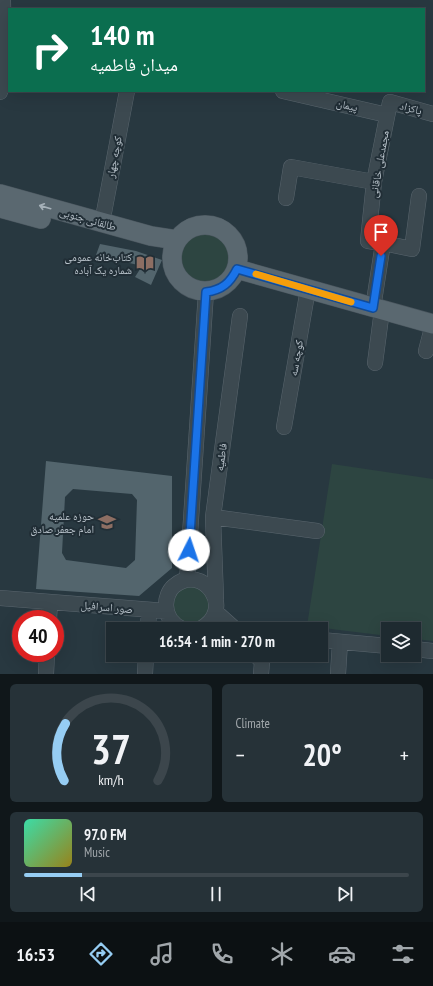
<!DOCTYPE html>
<meta charset="utf-8">
<style>
:root{--surface:#1e2a30;--page:#263238;--text:#f1f3f6;--muted:#a1a7ab;--line:#3c464c;--accent:#96cdf3}
body{margin:0;font-family:"PT Sans Narrow","Noto Naskh Arabic",sans-serif;background:var(--page);color:var(--text);height:100vh;display:flex;flex-direction:column;font-size:15px;white-space:nowrap}
*{box-sizing:border-box;margin:0}
p{font-size:13px;color:var(--muted)}
.icon{flex:none;width:22px;height:22px;fill:none;stroke:currentColor;stroke-width:2;stroke-linecap:round;stroke-linejoin:round}
.map{position:relative;height:674px;overflow:hidden}
.drawer{display:flex;flex-direction:column;gap:10px;padding:10px;background:#10171a;flex:1}
.drawer>*{flex:none}
.top-card{position:absolute;left:8px;top:8px;width:417px;height:84px;border-radius:0px;box-shadow:0 4px 16px #0002,0 0 0 1px var(--line);background:#0b6e4f;color:#fff;overflow:hidden}
.fabs{position:absolute;left:381px;top:622px;display:grid;gap:8px}
.fabs a{display:grid;place-items:center;width:40px;height:40px;border-radius:0px;background:var(--surface);box-shadow:0 4px 16px #0002,0 0 0 1px var(--line);font-size:20px}
.speed{position:absolute;left:12px;top:610px;display:flex;gap:8px;font-size:20px;font-weight:700;text-align:center}
.speed>*{display:grid;place-content:center;width:52px;height:52px;border-radius:50%;background:var(--surface);box-shadow:0 4px 16px #0002,0 0 0 1px var(--line);line-height:1}
.speed .limit{border:6px solid #d22;background:#fff;color:#111}
.pin{position:absolute;display:grid;place-items:center;width:34px;height:34px;color:#fff;margin:-41px -17px;border-radius:50% 50% 50% 0;rotate:-45deg;box-shadow:0 0 4px #0007}
.pin .icon{rotate:45deg}
.me{position:absolute;width:44px;margin:-22px;rotate:4deg;stroke-linejoin:round;filter:drop-shadow(0 0 3px #0008)}
.turn{display:flex;align-items:center;gap:14px;height:84px;padding:0 16px;font-size:18px}
.turn .icon{width:52px;height:52px;stroke-width:2.5}
.turn b{display:block;font-size:28px;line-height:34px}
.big{font-size:30px;font-weight:700;line-height:1.1}
.drawer .tile{flex:1;display:flex;flex-direction:column;justify-content:center;gap:6px;min-width:0;padding:0 14px;border-radius:6px;background:var(--page)}
.drawer .dial{align-items:center;gap:0}
.dial svg{height:104px;overflow:visible;fill:none;stroke:var(--line);stroke-width:7;stroke-linecap:round;text-anchor:middle}
.dial text{fill:var(--text);stroke:none}
.song{display:flex;align-items:center;gap:12px}
.cover{width:48px;height:48px;border-radius:6px;background:linear-gradient(135deg,hsl(160 70% 55%),hsl(50 70% 35%))}
.played{height:4px;border-radius:2px;background:linear-gradient(90deg,var(--accent) 15%,var(--line) 15%)}
.keys{display:flex;justify-content:space-around;direction:ltr}
.heat{display:flex;justify-content:space-between;align-items:center;font-size:22px;direction:ltr}
.drawer .tiles{flex:1;display:grid;gap:10px;grid-template-columns:1fr 1fr}
.tile:last-child{grid-column:span 2}
.trip{position:absolute;left:106px;top:622px;width:222px;height:40px;border-radius:0px;background:var(--surface);box-shadow:0 4px 16px #0002,0 0 0 1px var(--line);font-weight:700;line-height:40px;text-align:center}
.tabs{display:flex;height:64px;justify-content:space-around;align-items:center;background:#0c1113;color:var(--muted)}
.tabs .icon{width:28px;height:28px}
.tabs .current{color:var(--accent)}
.tabs b{font-size:18px;color:var(--text)}
.map>svg:first-child{display:block}
.green{fill:#2d4541}
.building{fill:#53656d;fill-rule:evenodd}
.lines{fill:none;stroke-linecap:round;stroke-linejoin:round}
.minor-casing{stroke:#5a666e;stroke-width:16}
.major-casing{stroke:#49555d;stroke-width:20}
.minor{stroke:#3c4950;stroke-width:15}
.major{stroke:#5a6870;stroke-width:19}
.oneway{stroke:#a6b1b9}
.route-casing{stroke:#114b97;stroke-width:10}
.route{stroke:#1a73e8;stroke-width:7}
.slow{stroke:#f59e0b;stroke-width:7}
.labels{text-anchor:middle;stroke-width:4;stroke-linejoin:round;paint-order:stroke}
.street-label{font-size:11px;fill:#b9c3cb;stroke:#212e36}
.poi-label{font-size:11px;fill:#b9c3cb;stroke:#212e36;text-anchor:end}
</style>
<div class="map">
<svg width="433" height="674" viewBox="0 0 433 674">
<rect width="100%" height="100%" fill="#283840"/>
<path class="green" d="M181 259a26 26 0 1 1 52 0a26 26 0 1 1-52 0Z
M 332,464 L 433,479 L 433,641 L 414,639 L 414,629 L 388,629 L 388,636 L 307,626 Z
M173 605a18 18 0 1 1 36 0a18 18 0 1 1-36 0Z"/>
<path class="building" d="M 100,244 L 136,251 L 162,260 L 151,285 L 135,277 L 142,266 L 96,255 Z
M 46,461 L 172,476 L 172,568 L 139,596 L 36,589 ZM 73,489 L 132,494 L 137,500 L 135,560 L 126,568 L 66,560 L 62,553 L 65,497 Z"/>
<g class="lines">
<g class="minor-casing">
<path id="minor" d="M 283,91 L 387,115
M 0,92 L 4,58 L 3,0
M 286,198 L 291,167 L 374,182
M 102,223 L 127,91
M 383,243 L 412,249 L 419,196
M 373,308 L 383,243 L 368,241 L 374,182 L 390,102 L 433,114
M 426,351 L 433,324
M 375,363 L 382,310
M 284,427 L 308,289
M 213,517 L 317,531
M 187,580 L 206,292
M 0,598 L 166,611
M 216,598 L 213,517 L 240,316
M 216,612 L 235,629
M 49,619 L 50,602
M 148,629 L 149,610
M 182,629 C 172,624 166,616 166,605 C 166,598 169,590 174,586 C 203,562 237,610 200,629
M 321,640 L 388,646
M 414,649 L 433,651
M 256,655 L 262,662 L 261,674
M 46,674 L 47,653
M 145,674 L 146,655
M 338,674 L 340,642"/>
</g>
<g class="major-casing">
<path id="major" d="M 0,194 L 151,236 L 177,240
M 0,208 L 41,219
M172 258a33 33 0 1 1 66 0a33 33 0 1 1-66 0Z
M 237,269 L 433,324"/>
</g>
<use href="#minor" class="minor"/>
<use href="#major" class="major"/>
</g>
<defs><path id="oneway-shaft" d="M-6 0H5M1.5-3L5.5 0L1.5 3" fill="none" stroke-width="1.6" stroke-linecap="round" stroke-linejoin="round"/></defs>
<use class="oneway" href="#oneway-shaft" transform="translate(45 207) rotate(-164)"/>
<g class="lines">
<g class="route-casing">
<path id="route" d="M 189,550 L 206,292 C 222,290 230,283 237,269 L 373,308 L 381,256"/>
</g>
<use href="#route" class="route"/>
<path class="slow" d="M 256,274 L 351,302"/>
</g>
<defs>
<g id="library-bare" transform="scale(1.38)"><path d="M-6-4Q-3-5.5-.7-3.5V5Q-3 3-6 4ZM6-4Q3-5.5 .7-3.5V5Q3 3 6 4Z" fill="#8d6e63" stroke="#212e36" stroke-width="2.5" paint-order="stroke"/></g>
<g id="school-bare" transform="scale(1.38)"><path d="M0-5L7-2L0 1L-7-2ZM-4 1L0 2.5L4 1V4Q0 6-4 4Z" fill="#8d6e63" stroke="#212e36" stroke-width="2.5" paint-order="stroke"/></g>
</defs>
<g fill-rule="evenodd">
<use href="#library-bare" x="145" y="263"/>
<use href="#school-bare" x="107" y="522"/>
</g>
<g class="labels">
<g class="street-label">
<text transform="translate(347 105) rotate(13)" y="4">پیمان</text>
<text transform="translate(411 108) rotate(15)" y="4">پاکزاد</text>
<text transform="translate(114 157) rotate(-79)" y="4">کوچه چهار</text>
<text transform="translate(379 164) rotate(-80)" y="4">مجمدعلی خاقانی</text>
<text transform="translate(88 219) rotate(16)" y="4">طالقانی جنوبی</text>
<text transform="translate(296 358) rotate(-80)" y="4">کوچه سه</text>
<text transform="translate(221 457) rotate(-82)" y="4">فاطمیه</text>
<text transform="translate(107 607) rotate(5)" y="4">صور اسرافیل</text>
</g>
<g class="poi-label">
<text x="132" y="261">کتاب‌خانه عمومی<tspan x="132" dy="13">شماره یک آباده</tspan></text>
<text x="94" y="520">حوزه علمیه<tspan x="94" dy="13">امام جعفر صادق</tspan></text>
</g>
</g>
</svg>
<div class="fabs">
<a><svg class="icon" aria-label="layers" viewBox="0 0 24 24"><path d="M12 4l9 5-9 5-9-5zM3 14l9 5 9-5"/></svg></a>
</div>
<div class="speed"><div class="limit">40</div></div>
<div class="pin" style="left:381px;top:256px;background:#d93025"><svg class="icon" aria-label="arrive" viewBox="0 0 24 24"><path d="M6 21V4h12l-3 4 3 4H6"/></svg></div>
<svg class="me" style="left:189px;top:550px" viewBox="-20 -20 40 40"><circle r="19" fill="#fff"/><path d="M0-13L10 11 0 6-10 11z" fill="#1a73e8"/></svg>
<div class="trip">16:54 · 1 min · 270 m</div>
<div class="top-card">
<div class="turn"><svg class="icon" aria-label="right" viewBox="0 0 24 24"><path d="M7 20v-9h11M14 6l5 5-5 5"/></svg><div><b>140 m</b>میدان فاطمیه</div></div>
</div>
</div>
<section class="drawer">
<div class="tiles">
<div class="tile dial"><svg viewBox="0 0 100 80">
<path d="M14 69A42 42 0 1 1 86 69"/>
<path d="M14 69A42 42 0 0 1 15 25" stroke="#96cdf3"/>
<text x="50" y="56" font-size="32" font-weight="700">37</text>
<text x="50" y="72" font-size="11">km/h</text>
</svg></div>
<div class="tile"><p>Climate</p>
<div class="heat"><a>−</a><b class="big">20°</b><a>+</a></div>
</div>
<div class="tile">
<div class="song"><i class="cover"></i><div><b>97.0 FM</b><p>Music</p></div></div>
<div class="played"></div>
<div class="keys"><svg class="icon" aria-label="previous" viewBox="0 0 24 24"><path d="M18 5L8 12l10 7zM5 5v14"/></svg><svg class="icon" aria-label="pause" viewBox="0 0 24 24"><path d="M8 5v14M16 5v14"/></svg><svg class="icon" aria-label="next" viewBox="0 0 24 24"><path d="M6 5l10 7-10 7zM19 5v14"/></svg></div>
</div>
</div>
</section>
<nav class="tabs">
<b>16:53</b>
<svg class="icon current" aria-label="directions" viewBox="0 0 24 24"><path d="M12 3l9 9-9 9-9-9zM9 14v-3h6M13 9l2 2-2 2"/></svg>
<svg class="icon" aria-label="music" viewBox="0 0 24 24"><path d="M9 18V5l10-2v13"/><circle cx="6" cy="18" r="3"/><circle cx="16" cy="16" r="3"/></svg>
<svg class="icon" aria-label="phone" viewBox="0 0 24 24"><path d="M5 4h4l2 5-3 2q2 4 5 5l2-3 5 2v4C11 20 4 13 5 4z"/></svg>
<svg class="icon" aria-label="climate" viewBox="0 0 24 24"><path d="M12 3v18M4 7l16 10M4 17L20 7"/></svg>
<svg class="icon" aria-label="car" viewBox="0 0 24 24"><path d="M5 17H2v-5l4-1 3-4h7l3 4 3 1v5h-3M9 17h6M6 11h13"/><circle cx="7" cy="17" r="2"/><circle cx="17" cy="17" r="2"/></svg>
<svg class="icon" aria-label="filters" viewBox="0 0 24 24"><path d="M4 7h16M4 17h16"/><circle cx="9" cy="7" r="2"/><circle cx="15" cy="17" r="2"/></svg>
</nav>
